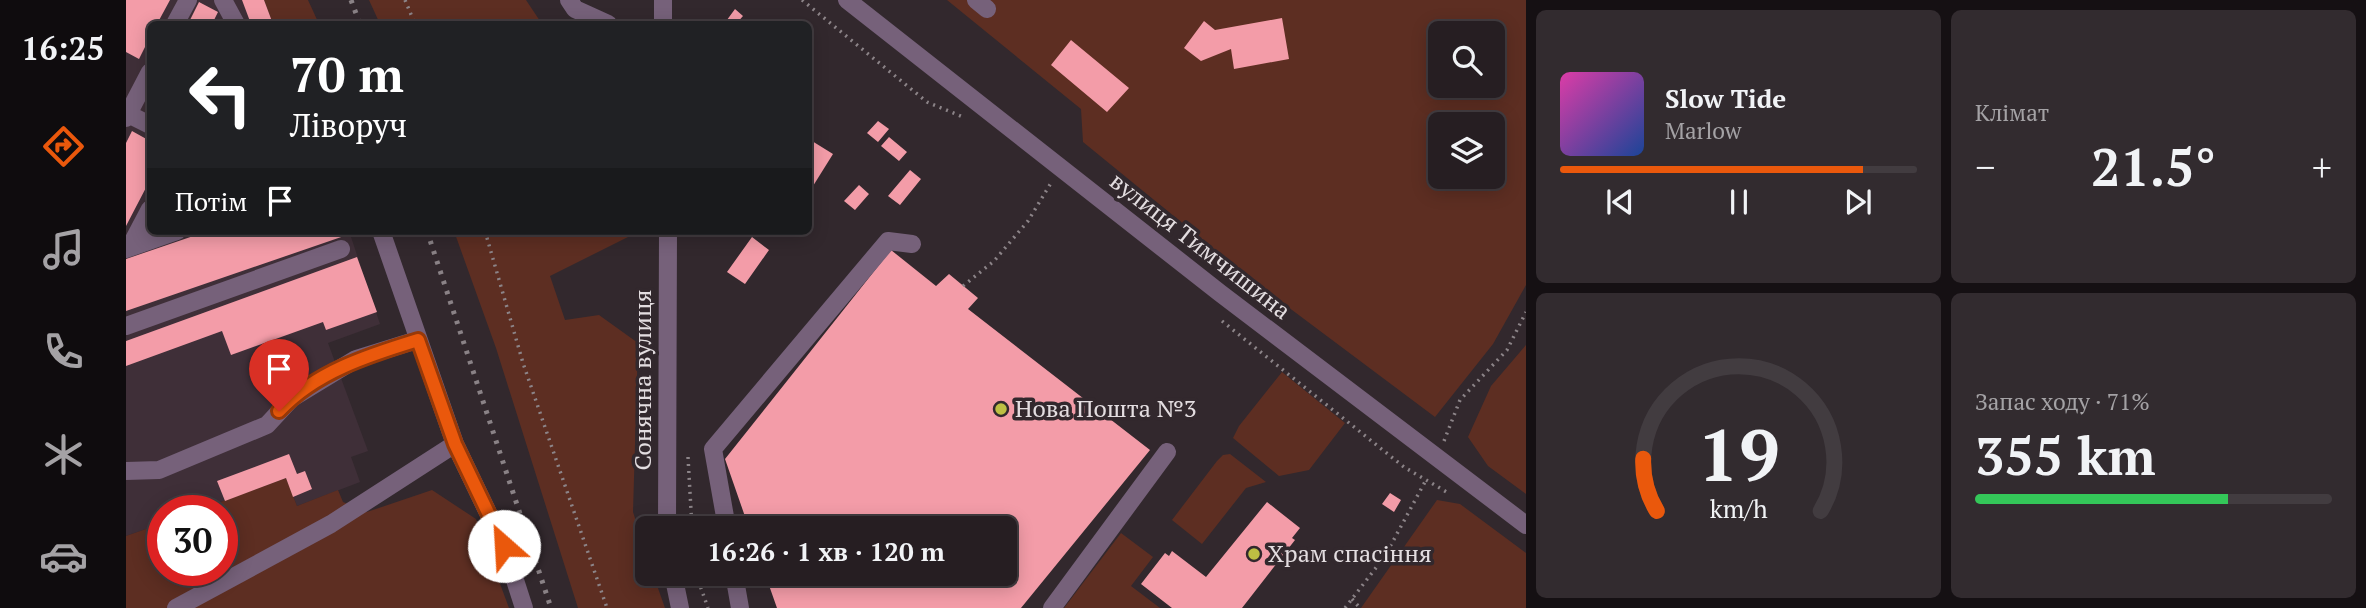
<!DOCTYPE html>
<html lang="uk">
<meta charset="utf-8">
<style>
:root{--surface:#261e22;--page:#322b2f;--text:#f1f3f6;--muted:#a4a2a5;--line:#423c40;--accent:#ea580c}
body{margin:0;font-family:"PT Serif",serif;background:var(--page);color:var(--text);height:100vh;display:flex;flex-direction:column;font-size:26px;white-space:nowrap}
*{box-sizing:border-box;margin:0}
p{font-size:23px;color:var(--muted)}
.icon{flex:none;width:38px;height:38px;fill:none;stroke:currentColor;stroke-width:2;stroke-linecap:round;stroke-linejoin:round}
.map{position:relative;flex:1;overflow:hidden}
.sheet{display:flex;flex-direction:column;gap:10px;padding:10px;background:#151013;width:840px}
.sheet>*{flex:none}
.hud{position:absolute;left:21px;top:21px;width:665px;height:214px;border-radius:10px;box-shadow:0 4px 18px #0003,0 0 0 2px var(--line);background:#202124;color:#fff;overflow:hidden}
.tools{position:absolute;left:1302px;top:21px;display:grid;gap:14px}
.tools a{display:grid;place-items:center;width:77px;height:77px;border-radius:10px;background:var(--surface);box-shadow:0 4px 18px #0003,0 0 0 2px var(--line);font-size:35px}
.speed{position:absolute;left:21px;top:495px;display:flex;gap:14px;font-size:35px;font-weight:700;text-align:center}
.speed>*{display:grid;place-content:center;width:91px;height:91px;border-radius:50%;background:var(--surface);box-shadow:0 4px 18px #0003,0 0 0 2px var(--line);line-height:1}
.speed .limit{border:10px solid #d22;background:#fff;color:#111}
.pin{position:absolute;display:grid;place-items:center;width:60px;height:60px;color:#fff;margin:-72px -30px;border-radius:50% 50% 50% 0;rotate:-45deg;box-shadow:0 0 7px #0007}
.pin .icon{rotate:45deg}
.me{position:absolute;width:77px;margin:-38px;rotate:334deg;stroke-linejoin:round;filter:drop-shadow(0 0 5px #0008)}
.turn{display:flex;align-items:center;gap:24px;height:147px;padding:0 28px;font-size:32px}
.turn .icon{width:91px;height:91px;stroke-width:2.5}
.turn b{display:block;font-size:49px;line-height:60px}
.then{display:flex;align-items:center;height:66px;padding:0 28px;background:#0003;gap:14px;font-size:26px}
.big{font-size:52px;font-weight:700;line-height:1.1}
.sheet .card{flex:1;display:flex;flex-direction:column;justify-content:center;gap:10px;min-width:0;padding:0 24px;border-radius:10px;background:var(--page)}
.sheet .dial{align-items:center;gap:0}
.dial svg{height:182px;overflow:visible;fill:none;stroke:var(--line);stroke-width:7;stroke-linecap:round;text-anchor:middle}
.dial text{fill:var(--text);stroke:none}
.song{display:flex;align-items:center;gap:21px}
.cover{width:84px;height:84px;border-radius:10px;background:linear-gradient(135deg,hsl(320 70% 55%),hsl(220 70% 35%))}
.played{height:7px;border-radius:4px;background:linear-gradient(90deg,var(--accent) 85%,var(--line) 85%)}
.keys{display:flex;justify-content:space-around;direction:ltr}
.heat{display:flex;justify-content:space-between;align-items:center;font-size:38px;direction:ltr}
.charge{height:10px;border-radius:5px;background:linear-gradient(90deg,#34c759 71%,var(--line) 0)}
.sheet .tiles{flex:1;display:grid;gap:10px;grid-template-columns:repeat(2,1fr)}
.trip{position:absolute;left:509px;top:516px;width:382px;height:70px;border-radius:10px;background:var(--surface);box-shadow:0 4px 18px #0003,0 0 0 2px var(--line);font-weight:700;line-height:70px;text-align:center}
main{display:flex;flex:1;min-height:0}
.tabs{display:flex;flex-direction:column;width:126px;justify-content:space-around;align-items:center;background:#0f0c0e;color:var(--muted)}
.tabs .icon{width:49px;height:49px}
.tabs .on{color:var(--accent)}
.tabs b{font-size:32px;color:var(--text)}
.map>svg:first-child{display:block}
.built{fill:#3f2f38}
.green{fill:#5d2e22;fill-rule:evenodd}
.building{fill:#f39ca8}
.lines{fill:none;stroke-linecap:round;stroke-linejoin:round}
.path{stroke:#8c8488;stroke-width:3.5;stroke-dasharray:2 5;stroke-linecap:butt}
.minor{stroke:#76617a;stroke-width:18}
.rail{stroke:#8a8286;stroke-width:5;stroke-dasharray:3.5 7;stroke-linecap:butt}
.route-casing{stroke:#983908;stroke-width:18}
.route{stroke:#ea580c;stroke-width:12}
.poi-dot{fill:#bdbf43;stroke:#32282d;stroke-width:2.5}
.labels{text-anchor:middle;stroke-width:7;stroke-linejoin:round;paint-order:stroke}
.street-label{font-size:24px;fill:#e3dde0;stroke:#32282d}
.poi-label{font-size:24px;fill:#e3dde0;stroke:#32282d;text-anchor:start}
</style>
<main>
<nav class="tabs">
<b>16:25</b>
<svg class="icon on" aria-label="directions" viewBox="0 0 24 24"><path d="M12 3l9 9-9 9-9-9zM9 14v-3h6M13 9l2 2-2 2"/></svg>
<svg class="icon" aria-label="music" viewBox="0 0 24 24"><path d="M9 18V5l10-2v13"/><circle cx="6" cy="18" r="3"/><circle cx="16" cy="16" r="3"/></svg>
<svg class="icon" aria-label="phone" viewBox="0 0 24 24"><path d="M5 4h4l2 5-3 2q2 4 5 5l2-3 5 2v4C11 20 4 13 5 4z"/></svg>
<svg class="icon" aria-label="climate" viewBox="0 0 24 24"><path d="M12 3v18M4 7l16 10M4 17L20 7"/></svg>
<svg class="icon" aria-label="car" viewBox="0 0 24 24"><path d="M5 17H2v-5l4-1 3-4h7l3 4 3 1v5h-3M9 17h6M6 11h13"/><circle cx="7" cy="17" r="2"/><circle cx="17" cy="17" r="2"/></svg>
</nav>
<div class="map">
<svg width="1400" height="608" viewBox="0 0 1400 608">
<rect width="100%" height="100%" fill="#32282d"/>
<path class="built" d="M 0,0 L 138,0 L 147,24 L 24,24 L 24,231 L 223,231 L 254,324 L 202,343 L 242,451 L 225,457 L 234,482 L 171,506 L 160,478 L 70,511 L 37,511 L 37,523 L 0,536 Z"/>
<path class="green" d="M 138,0 L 182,0 L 193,24 L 147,24 Z
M 243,0 L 400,0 L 416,24 L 254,24 Z
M 821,0 L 1400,0 L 1400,285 L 1367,344 L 1309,417 L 1130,283 L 957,142 L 955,109 ZM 1314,33 L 1367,33 L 1367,86 L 1314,86 ZM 1314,124 L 1367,124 L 1367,177 L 1314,177 Z
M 328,231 L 508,231 L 508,234 L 424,276 L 439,320 L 473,315 L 512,343 L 507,512 L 521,556 L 522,574 L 527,574 L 539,608 L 452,608 L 370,348 Z
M 1400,345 L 1400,494 L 1362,466 L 1342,437 L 1365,386 Z
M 1156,372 L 1219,423 L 1183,470 L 1153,476 L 1107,438 L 1113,426 Z
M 1104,454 L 1140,482 L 1120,488 L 1076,544 L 1046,520 L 1091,461 L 1097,455 Z
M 160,478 L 171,506 L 212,490 L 217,502 L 241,512 L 306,490 L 350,519 L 383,608 L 0,608 L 0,536 L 37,523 L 37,570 L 96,570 L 96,511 L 70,511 Z
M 1311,500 L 1334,504 L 1400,553 L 1400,608 L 1235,608 Z
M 995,533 L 1027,557 L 1005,586 L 1034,608 L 938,608 Z"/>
<path class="building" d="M 0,0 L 44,0 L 31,24 L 24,24 L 24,37 L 13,59 L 0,52 Z
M 116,0 L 138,0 L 147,24 L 125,24 Z
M 73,2 L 92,12 L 86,24 L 62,24 Z
M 609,9 L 617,16 L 610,24 L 598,24 Z
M 1156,18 L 1163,59 L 1108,69 L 1105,49 L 1075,61 L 1058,48 L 1078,21 L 1089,30 Z
M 945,40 L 1003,88 L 981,112 L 925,65 Z
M 752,121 L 763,129 L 752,142 L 741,133 Z
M 6,131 L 24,141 L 24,180 L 0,226 L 0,143 Z
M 763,137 L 781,152 L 773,161 L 755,146 Z
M 686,141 L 707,154 L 682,194 L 682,146 Z
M 784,170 L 795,179 L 774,205 L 762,196 Z
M 733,185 L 743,194 L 729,210 L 718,201 Z
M 82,231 L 223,231 L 224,234 L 0,311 L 0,259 Z
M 626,237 L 643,250 L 619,284 L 601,272 Z
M 765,250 L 810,286 L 823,274 L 852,298 L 842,309 L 1024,450 L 895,608 L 651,608 L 639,574 L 878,574 L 878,528 L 623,528 L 599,459 Z
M 231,257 L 251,312 L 200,330 L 197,322 L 105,355 L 96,331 L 0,366 L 0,341 Z
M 163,454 L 171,474 L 179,471 L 186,489 L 167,497 L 160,478 L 99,501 L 91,481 Z
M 1264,493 L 1275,500 L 1268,512 L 1256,504 Z
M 1141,502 L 1174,528 L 1166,538 L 1169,540 L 1116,608 L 1046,608 L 1015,584 L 1039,553 L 1043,556 L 1046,551 L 1080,577 Z"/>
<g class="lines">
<path class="path" d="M 279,0 L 289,24
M 676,0 L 801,102 L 837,117
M 359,231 L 397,363 L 481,608
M 837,286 L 868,261 L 902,221 L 925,183
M 1096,321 L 1278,467 L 1324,494
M 1318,441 L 1334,400 L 1381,350 L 1400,312
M 562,457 L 566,528
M 570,574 L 582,608
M 1226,599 L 1234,608
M 1219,608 L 1259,556 L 1300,480"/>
<path class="minor" d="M 97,0 L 110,24
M 443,0 L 449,9 L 482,24
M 537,0 L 537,24
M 721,0 L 1094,293 L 1400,525
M 850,0 L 861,9
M 49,24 L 62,0
M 0,113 L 24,125
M 0,118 L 24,72
M 255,231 L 329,444 L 378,546 L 398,608
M 4,247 L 24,209
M 0,249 L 51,231
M 0,326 L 215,249
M 0,471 L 33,470 L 141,425 L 166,398 L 230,359 L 291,340
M 541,528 L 542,231
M 601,528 L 587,449 L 762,241 L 786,244
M 547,574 L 554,608
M 608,574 L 614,608
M 50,608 L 205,524 L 329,444
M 926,608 L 1041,452"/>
<path class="rail" d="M 225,0 L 234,24
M 301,231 L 425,608"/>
</g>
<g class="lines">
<g class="route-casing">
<path id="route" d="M 153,411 C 189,372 243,355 292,340 L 329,444 L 378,546"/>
</g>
<use href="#route" class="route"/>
</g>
<g class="poi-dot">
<circle cx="875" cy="409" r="7"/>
<circle cx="1128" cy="554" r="7"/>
</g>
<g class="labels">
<g class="street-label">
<text transform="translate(1074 246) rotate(38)" y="8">вулиця Тимчишина</text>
<text transform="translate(517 380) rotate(-90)" y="8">Сонячна вулиця</text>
</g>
<g class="poi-label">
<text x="889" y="417">Нова Пошта №3</text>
<text x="1142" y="562">Храм спасіння</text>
</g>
</g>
</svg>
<div class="tools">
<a><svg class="icon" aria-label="search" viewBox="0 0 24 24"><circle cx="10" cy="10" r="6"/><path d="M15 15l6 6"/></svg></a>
<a><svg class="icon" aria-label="layers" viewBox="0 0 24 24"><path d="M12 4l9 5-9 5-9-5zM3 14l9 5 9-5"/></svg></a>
</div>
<div class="speed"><div class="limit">30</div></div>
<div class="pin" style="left:153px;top:411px;background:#d93025"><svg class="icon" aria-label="arrive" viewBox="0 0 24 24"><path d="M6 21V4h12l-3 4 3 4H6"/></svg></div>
<svg class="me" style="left:378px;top:546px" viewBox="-20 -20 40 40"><circle r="19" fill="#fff"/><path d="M0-13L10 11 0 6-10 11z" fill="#ea580c"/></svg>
<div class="trip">16:26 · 1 хв · 120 m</div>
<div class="hud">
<div class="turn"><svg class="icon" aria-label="left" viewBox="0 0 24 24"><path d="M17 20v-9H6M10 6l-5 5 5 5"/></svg><div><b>70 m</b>Ліворуч</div></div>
<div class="then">Потім<svg class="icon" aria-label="arrive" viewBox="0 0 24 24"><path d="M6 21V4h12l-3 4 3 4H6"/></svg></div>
</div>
</div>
<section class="sheet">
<div class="tiles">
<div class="card">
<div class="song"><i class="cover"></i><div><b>Slow Tide</b><p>Marlow</p></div></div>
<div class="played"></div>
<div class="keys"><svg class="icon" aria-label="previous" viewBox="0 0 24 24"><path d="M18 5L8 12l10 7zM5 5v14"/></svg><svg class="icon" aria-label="pause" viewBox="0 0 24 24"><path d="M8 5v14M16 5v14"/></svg><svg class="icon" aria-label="next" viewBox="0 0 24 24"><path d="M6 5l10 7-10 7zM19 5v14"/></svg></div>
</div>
<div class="card"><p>Клімат</p>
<div class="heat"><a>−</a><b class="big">21.5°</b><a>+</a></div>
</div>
<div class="card dial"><svg viewBox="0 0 100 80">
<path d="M14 69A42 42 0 1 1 86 69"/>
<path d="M14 69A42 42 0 0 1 8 46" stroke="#ea580c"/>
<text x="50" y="56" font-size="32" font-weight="700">19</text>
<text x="50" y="72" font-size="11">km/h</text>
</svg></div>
<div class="card"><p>Запас ходу · 71%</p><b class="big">355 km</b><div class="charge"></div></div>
</div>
</section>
</main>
